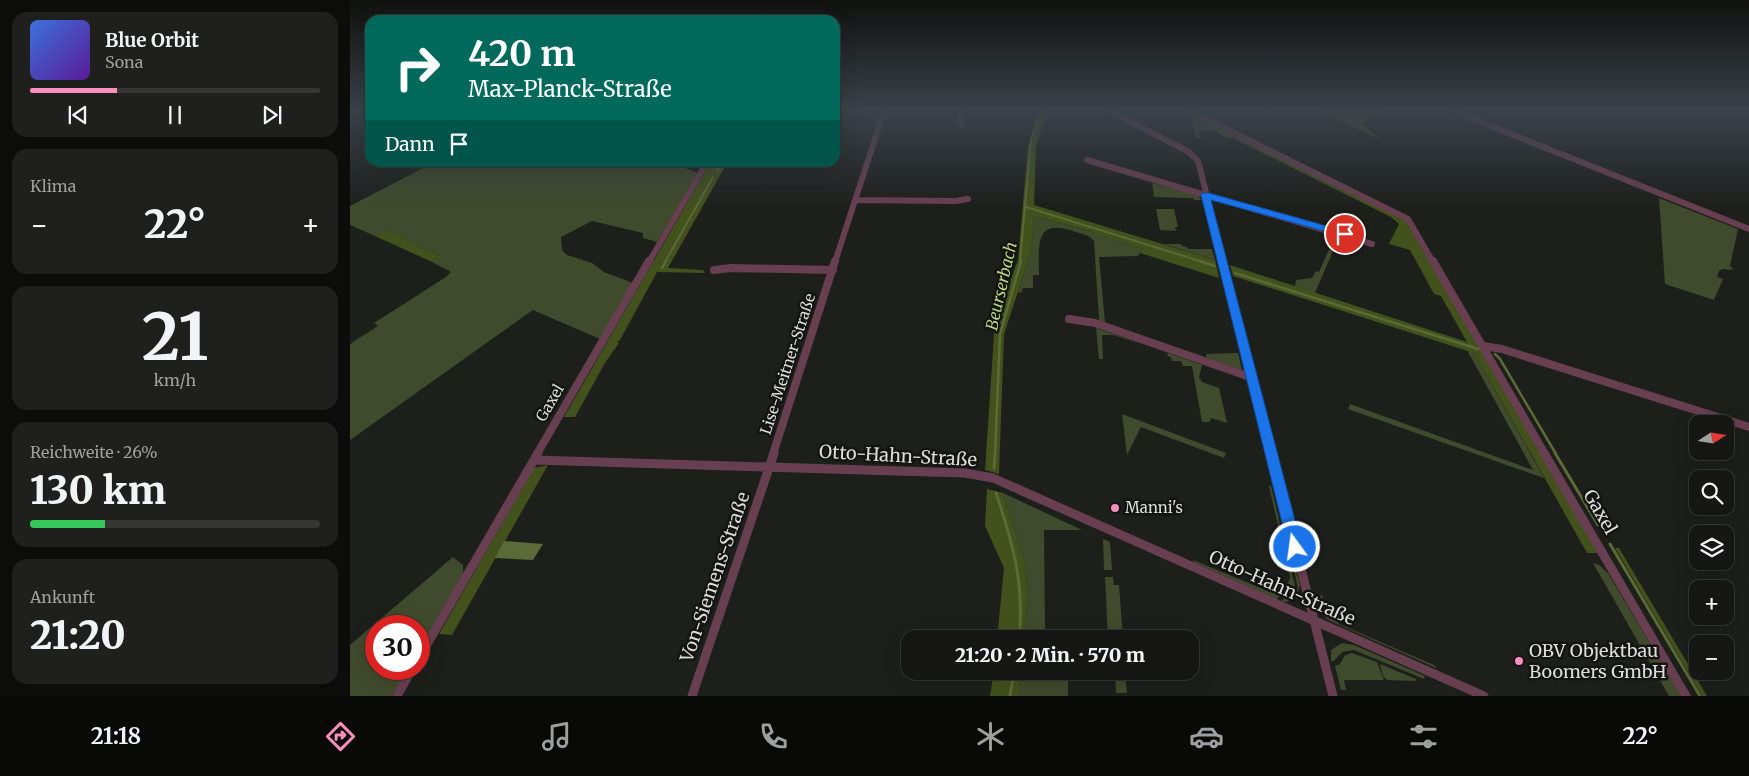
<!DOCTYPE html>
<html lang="de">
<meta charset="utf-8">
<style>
:root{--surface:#161714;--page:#1f201d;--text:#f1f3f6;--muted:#9e9fa0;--line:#353634;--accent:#fd8ec0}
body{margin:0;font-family:Merriweather,serif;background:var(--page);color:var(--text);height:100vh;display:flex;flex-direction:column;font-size:19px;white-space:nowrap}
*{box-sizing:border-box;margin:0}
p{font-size:16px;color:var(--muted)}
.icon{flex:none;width:28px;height:28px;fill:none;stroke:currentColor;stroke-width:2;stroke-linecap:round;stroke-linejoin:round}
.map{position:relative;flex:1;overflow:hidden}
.sheet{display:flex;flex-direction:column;gap:12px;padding:12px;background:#0c0d0b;width:350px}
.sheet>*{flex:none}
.banner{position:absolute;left:15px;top:15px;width:475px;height:152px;border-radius:15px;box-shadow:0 5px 20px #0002,0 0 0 1px var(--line);background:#00695c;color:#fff;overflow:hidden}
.needle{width:32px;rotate:78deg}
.buttons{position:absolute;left:1339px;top:415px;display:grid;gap:10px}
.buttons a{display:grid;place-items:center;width:45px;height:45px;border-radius:10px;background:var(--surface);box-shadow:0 5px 20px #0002,0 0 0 1px var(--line);font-size:25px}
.speed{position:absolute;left:15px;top:615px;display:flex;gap:10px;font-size:25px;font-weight:700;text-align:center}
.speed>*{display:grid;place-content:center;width:65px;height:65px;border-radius:50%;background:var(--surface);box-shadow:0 5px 20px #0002,0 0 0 1px var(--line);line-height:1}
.speed .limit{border:8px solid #d22;background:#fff;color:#111}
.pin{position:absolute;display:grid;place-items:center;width:42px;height:42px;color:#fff;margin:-21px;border:2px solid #fff;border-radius:50%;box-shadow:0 1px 5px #0007}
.me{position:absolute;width:55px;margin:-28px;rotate:346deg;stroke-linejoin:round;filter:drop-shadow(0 0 4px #0008)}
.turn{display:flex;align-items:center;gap:18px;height:105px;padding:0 20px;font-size:22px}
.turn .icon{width:65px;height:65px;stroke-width:2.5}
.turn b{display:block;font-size:35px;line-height:42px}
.then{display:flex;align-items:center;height:48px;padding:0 20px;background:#0003;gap:10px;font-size:19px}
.big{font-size:38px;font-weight:800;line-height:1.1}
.sheet .widget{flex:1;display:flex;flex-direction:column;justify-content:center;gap:8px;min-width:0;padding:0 18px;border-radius:15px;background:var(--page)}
.sheet .dial{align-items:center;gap:0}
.dial b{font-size:65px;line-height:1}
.song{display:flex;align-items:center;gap:15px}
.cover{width:60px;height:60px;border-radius:8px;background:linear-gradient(135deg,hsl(220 70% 55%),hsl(270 70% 35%))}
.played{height:5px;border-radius:2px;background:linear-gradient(90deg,var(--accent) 30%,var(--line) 30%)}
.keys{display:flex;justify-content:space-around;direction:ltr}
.heat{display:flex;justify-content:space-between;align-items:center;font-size:28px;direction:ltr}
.charge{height:8px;border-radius:4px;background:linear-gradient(90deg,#34c759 26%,var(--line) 0)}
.trip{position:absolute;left:551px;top:630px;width:298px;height:50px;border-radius:15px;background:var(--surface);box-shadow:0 5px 20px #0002,0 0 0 1px var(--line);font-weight:800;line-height:50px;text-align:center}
.menu{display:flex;height:80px;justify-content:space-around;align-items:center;background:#090908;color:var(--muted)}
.menu .icon{width:35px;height:35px}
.menu .selected{color:var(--accent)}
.menu b{font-size:22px;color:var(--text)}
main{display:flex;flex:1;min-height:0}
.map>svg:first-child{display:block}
.green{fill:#404a2c}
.forest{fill:#43511d}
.water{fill:#5b6a36}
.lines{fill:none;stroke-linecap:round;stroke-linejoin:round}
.stream-far2{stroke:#5b6a36;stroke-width:2}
.stream-far1{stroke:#5b6a36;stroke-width:2.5}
.stream{stroke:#5b6a36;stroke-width:3}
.minor-far2{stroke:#683f51;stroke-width:6}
.minor-far1{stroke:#683f51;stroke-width:8}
.minor{stroke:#683f51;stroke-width:9}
.route{fill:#1a73e8;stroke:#114b97}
.poi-dot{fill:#fd8ec0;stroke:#141512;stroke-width:2}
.labels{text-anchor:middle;stroke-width:5;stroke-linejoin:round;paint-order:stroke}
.street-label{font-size:15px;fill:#dcddda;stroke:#141512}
.poi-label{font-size:15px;fill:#dcddda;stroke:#141512;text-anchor:start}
.water-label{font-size:16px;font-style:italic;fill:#bbd584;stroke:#141512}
.near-street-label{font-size:18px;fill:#dcddda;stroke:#141512}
.near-poi-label{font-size:18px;fill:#dcddda;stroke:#141512;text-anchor:start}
</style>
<main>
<section class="sheet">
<div class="widget">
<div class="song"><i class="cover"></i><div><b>Blue Orbit</b><p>Sona</p></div></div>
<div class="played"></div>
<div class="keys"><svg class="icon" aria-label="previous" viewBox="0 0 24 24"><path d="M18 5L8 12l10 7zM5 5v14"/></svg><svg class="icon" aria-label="pause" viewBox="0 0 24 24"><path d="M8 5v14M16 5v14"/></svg><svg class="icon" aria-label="next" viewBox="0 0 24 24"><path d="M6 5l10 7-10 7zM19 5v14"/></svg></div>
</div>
<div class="widget"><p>Klima</p>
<div class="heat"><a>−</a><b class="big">22°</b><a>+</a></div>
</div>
<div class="widget dial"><b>21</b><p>km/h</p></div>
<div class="widget"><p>Reichweite · 26%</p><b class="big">130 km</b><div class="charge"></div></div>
<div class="widget"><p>Ankunft</p><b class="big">21:20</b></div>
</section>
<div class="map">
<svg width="1399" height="696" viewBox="0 0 1399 696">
<rect width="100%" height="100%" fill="#1d1f1b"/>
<path class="green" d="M 841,117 L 882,137 L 879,139 L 865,131 L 849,131 L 851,138 L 846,138 Z
M 319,162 L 346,172 L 347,174 L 307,242 L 293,238 L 293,233 L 242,221 L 211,237 L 212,250 L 217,255 L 242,263 L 254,272 L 283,283 L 250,339 L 183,310 L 0,440 L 0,344 L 28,326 L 24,323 L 96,277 L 101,272 L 82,262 L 90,256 L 36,231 L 25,236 L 0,225 L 0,206 L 83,163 Z
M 802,183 L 849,195 L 851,200 L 844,200 L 843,198 L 804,197 Z
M 1309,198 L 1388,229 L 1380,266 L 1383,268 L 1382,270 L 1373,269 L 1369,271 L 1367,277 L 1373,279 L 1364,300 L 1315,284 Z
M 806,209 L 824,209 L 828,227 L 825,227 L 826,231 L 810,230 Z
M 684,216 L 748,234 L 793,249 L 788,256 L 749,257 L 755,322 L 749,320 L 744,241 C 739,234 730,234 723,231 C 684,218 689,246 689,275 L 683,275 L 683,288 L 673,288 L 671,293 L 668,292 L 681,252 Z
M 982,232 L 988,239 L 965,293 L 945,286 L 946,280 L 962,278 L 966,271 L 969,272 L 982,243 L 978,241 L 975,235 Z
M 814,244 L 831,244 L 832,246 L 837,247 L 838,249 L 862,249 L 865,260 Z
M 746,328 L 798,346 L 763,335 L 752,335 L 753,359 L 749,359 Z
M 1117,350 L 1124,353 L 1194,478 L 998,409 L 1000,404 L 1183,470 Z
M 818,353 L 852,365 L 849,377 L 852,382 L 869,388 L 877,423 L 861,418 L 859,422 L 852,422 L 842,366 L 833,366 L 831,361 L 822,361 L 821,357 L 817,356 Z
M 888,353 L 892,370 L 857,358 L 856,354 Z
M 772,414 L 876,453 L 874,458 L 791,427 L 777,455 Z
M 919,486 L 921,486 L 945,586 L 926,599 L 844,562 L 843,560 L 920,592 C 930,593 937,588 940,578 Z
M 653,493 L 732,530 L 694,530 L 695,631 L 717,631 L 717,639 L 674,639 L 678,596 L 675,563 Z
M 932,517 L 950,585 L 946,598 L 936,602 L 931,601 L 948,588 Z
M 753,539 L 760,542 L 762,570 L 754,570 Z
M 103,557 L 113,565 L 113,574 L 69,650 L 69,626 L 26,626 L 26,669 L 58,669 L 42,696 L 0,696 L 0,645 Z
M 1243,563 L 1249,565 L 1258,573 L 1331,696 L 1319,696 Z
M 763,577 L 764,585 L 769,585 L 773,639 L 758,639 L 755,577 Z
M 963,594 L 972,595 L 978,613 L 990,618 L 989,624 L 1086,666 L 1086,668 L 978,620 L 968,610 Z
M 992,643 L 1004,645 L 1075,676 L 1074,679 L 1004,650 L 992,652 L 984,661 L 981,661 L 981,650 Z
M 1002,653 L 1027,662 L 1034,680 L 994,680 L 996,690 L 991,690 L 985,666 L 990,664 L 995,655 Z
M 1030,664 L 1066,679 L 1066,681 L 1037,680 L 1033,676 Z
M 672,671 L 718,671 L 718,696 L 669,696 Z
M 765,671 L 775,671 L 777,693 L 766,693 Z"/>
<path class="forest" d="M 688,111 L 697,111 L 686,147 L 684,205 L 865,260 L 869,278 L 790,253 L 793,249 L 735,230 L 684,216 L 681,252 L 654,334 L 649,474 L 635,470 L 644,335 L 649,310 L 668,260 L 678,146 Z
M 829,111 L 839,111 L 1042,211 L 1058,222 L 1249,550 L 1246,553 L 1237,553 L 1124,353 L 883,276 L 880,265 L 1117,342 L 1091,296 L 1084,294 L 1060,250 L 1039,244 L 1049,224 L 1041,217 Z
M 966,111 L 1034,111 L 1012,124 L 1030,139 Z
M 360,163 L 377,163 L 318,268 L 353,270 L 355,273 L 307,272 L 270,340 L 267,342 L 269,343 L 255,363 L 225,417 L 214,417 Z
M 36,230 L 90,256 L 90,257 L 82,262 L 25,236 Z
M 198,465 L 102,635 L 89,634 L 184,468 Z
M 637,489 L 653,493 L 675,563 L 678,596 L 674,639 L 647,639 L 654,568 L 635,526 Z
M 1265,548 L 1269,548 L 1357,696 L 1352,696 Z
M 644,671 L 672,671 L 669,696 L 640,696 Z"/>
<path class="water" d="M 154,541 L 193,544 L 183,560 L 145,558 Z"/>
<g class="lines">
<path class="stream-far2" d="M 367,171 L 372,162
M 676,207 L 853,262
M 315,262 L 363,177
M 670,262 L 681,140 L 691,111"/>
<path class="stream-far1" d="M 849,261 L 865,266
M 312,268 L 316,261
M 885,273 L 1128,349
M 1145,354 L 1150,359 L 1206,454
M 645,454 L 650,334 L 671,261"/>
<path class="stream" d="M 1205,453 L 1248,525
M 644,468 L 645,453
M 646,493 C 663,544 675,585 669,639
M 1260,544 L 1350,696
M 660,696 L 664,671"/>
<path class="minor-far2" d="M 612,111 L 610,120 L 612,125
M 760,111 L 839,152 L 848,161 L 874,262
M 840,111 L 1058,219 L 1083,262
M 1103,111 L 1399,229
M 737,160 L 1022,244
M 506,200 L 605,201 L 618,199
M 299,262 L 357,162
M 485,262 L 534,111"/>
<path class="minor-far1" d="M 873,261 L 922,454
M 1083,261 L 1195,454
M 364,270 L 381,268 L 483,270
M 719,319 L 745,323 L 903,378
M 1133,346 L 1152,349 L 1399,427
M 187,454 L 299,261
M 423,454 L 485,261"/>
<path class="minor" d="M 922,453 L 983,696
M 1194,453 L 1336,696
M 184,460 L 615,473 L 643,478 L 1134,696
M 69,658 L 188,453
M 47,696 L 62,669
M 342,696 L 424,453"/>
</g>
<linearGradient id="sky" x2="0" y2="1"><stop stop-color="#10110f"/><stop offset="0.53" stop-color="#3a424a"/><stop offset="1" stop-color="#3a424a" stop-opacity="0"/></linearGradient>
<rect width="1399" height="208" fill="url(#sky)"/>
<path class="route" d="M 852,193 L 859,193 L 998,232 L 1000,234 L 995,237 L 861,200 L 952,547 L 950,552 L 945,553 L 940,552 L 938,547 L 851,195 Z"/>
<g class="poi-dot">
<circle cx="765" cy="508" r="5"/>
<circle cx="1169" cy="661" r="5"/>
</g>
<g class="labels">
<g class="street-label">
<text transform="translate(438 364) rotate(-72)" y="5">Lise-Meitner-Straße</text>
<text transform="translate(200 403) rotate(-60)" y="5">Gaxel</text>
</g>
<g class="poi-label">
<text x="775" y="513">Manni's</text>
</g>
<g class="water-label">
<text transform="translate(651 286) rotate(-77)" y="6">Beurserbach</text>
</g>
<g class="near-street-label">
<text transform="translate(548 456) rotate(3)" y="6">Otto-Hahn-Straße</text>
<text transform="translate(1250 512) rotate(60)" y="6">Gaxel</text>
<text transform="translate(365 577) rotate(-71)" y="6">Von-Siemens-Straße</text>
<text transform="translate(932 588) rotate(24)" y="6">Otto-Hahn-Straße</text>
</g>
<g class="near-poi-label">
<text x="1179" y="657">OBV Objektbau<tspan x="1179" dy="21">Boomers GmbH</tspan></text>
</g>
</g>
</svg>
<div class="buttons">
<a><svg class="needle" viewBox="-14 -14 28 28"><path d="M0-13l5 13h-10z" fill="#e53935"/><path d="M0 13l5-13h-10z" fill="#9e9fa0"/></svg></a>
<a><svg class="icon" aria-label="search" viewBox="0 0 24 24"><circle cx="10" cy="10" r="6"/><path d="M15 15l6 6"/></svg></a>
<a><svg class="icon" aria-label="layers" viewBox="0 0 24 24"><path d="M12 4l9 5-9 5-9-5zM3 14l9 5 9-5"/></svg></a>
<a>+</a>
<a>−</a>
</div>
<div class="speed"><div class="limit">30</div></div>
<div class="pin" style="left:995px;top:234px;background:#d93025"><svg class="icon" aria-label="arrive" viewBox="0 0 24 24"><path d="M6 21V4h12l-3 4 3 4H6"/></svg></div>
<svg class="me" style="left:945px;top:547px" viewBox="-20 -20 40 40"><circle r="17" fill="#1a73e8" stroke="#fff" stroke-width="3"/><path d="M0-11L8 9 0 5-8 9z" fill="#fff"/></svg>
<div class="trip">21:20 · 2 Min. · 570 m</div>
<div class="banner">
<div class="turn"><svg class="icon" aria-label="right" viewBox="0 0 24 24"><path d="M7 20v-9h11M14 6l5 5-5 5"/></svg><div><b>420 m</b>Max-Planck-Straße</div></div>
<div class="then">Dann<svg class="icon" aria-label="arrive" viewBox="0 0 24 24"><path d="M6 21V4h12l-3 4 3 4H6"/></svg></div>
</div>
</div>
</main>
<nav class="menu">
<b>21:18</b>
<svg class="icon selected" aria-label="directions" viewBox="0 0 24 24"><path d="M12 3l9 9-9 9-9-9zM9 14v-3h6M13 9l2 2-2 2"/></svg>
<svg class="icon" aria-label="music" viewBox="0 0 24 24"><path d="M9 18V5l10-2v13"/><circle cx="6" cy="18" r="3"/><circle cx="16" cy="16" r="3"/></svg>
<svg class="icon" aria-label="phone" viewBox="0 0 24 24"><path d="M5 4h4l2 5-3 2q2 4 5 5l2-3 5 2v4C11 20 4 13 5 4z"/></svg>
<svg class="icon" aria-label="climate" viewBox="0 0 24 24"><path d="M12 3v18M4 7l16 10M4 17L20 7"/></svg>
<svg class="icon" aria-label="car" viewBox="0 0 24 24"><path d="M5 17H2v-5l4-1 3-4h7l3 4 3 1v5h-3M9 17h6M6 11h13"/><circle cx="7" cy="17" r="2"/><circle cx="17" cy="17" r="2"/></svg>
<svg class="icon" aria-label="filters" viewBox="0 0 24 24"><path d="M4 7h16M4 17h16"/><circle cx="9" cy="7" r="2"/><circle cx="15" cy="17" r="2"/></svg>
<b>22°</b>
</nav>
